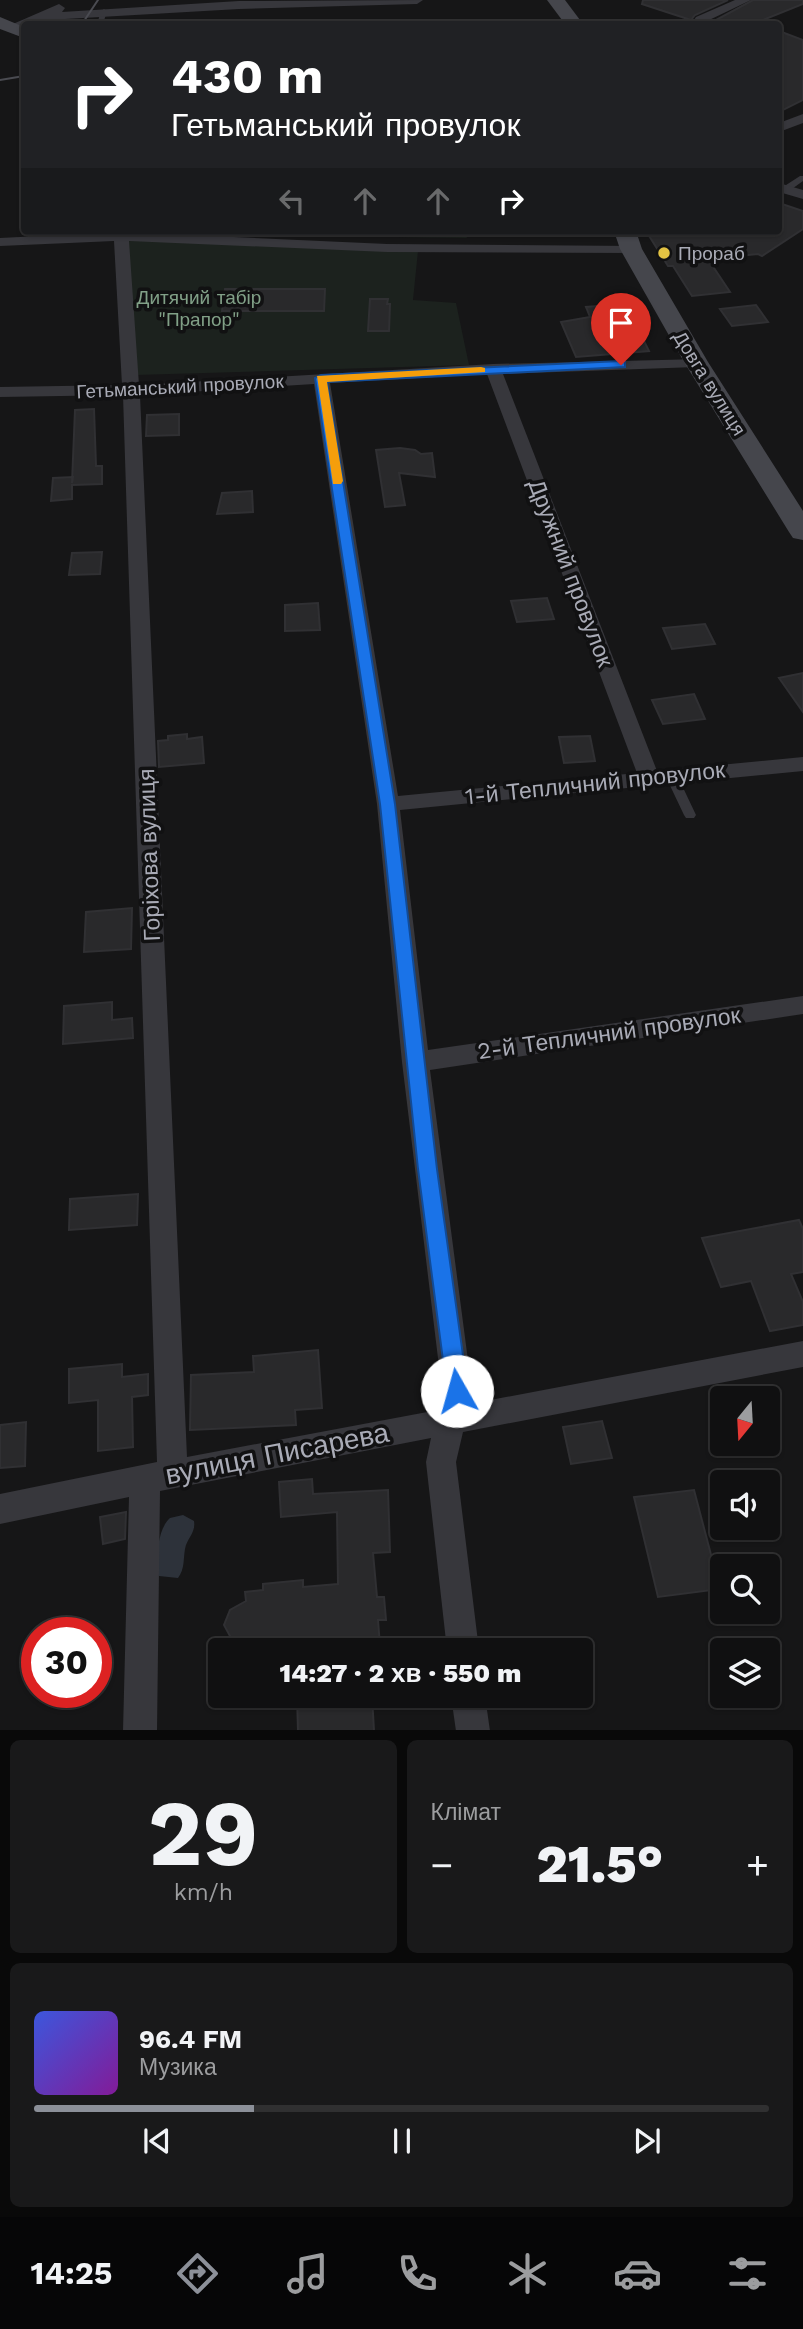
<!DOCTYPE html>
<html lang="uk">
<meta charset="utf-8">
<style>
:root{--surface:#101011;--page:#19191a;--text:#f1f3f6;--muted:#9c9d9f;--line:#303031;--accent:#8c9099}
body{margin:0;font-family:"Work Sans",sans-serif;background:var(--page);color:var(--text);height:100vh;display:flex;flex-direction:column;font-size:26px;white-space:nowrap}
*{box-sizing:border-box;margin:0}
p{font-size:23px;color:var(--muted)}
.icon{flex:none;width:38px;height:38px;fill:none;stroke:currentColor;stroke-width:2;stroke-linecap:round;stroke-linejoin:round}
.map{position:relative;height:1730px;overflow:hidden}
.panel{display:flex;flex-direction:column;gap:10px;padding:10px;background:#090909;flex:1}
.panel>*{flex:none}
.banner{position:absolute;left:21px;top:21px;width:761px;height:214px;border-radius:7px;box-shadow:0 2px 5px #0004,0 0 0 2px var(--line);background:#202124;color:#fff;overflow:hidden}
.needle{width:46px;rotate:198deg}
.fabs{position:absolute;left:710px;top:1386px;display:grid;gap:14px}
.fabs a{display:grid;place-items:center;width:70px;height:70px;border-radius:7px;background:var(--surface);box-shadow:0 2px 5px #0004,0 0 0 2px var(--line);font-size:35px}
.speed{position:absolute;left:21px;top:1617px;display:flex;gap:14px;font-size:35px;font-weight:700;text-align:center}
.speed>*{display:grid;place-content:center;width:91px;height:91px;border-radius:50%;background:var(--surface);box-shadow:0 2px 5px #0004,0 0 0 2px var(--line);line-height:1}
.speed .limit{border:10px solid #d22;background:#fff;color:#111}
.pin{position:absolute;display:grid;place-items:center;width:60px;height:60px;color:#fff;margin:-72px -30px;border-radius:50% 50% 50% 0;rotate:-45deg;box-shadow:0 0 7px #0007}
.pin .icon{rotate:45deg}
.me{position:absolute;width:77px;margin:-38px;rotate:353deg;stroke-linejoin:round;filter:drop-shadow(0 0 5px #0008)}
.turn{display:flex;align-items:center;gap:24px;height:147px;padding:0 35px;font-size:32px}
.turn .icon{width:91px;height:91px;stroke-width:2.5}
.turn b{display:block;font-size:49px;line-height:60px}
.lanes{display:flex;align-items:center;height:66px;padding:0 35px;background:#0003;justify-content:center;gap:35px;direction:ltr}
.lanes .off{opacity:.35}
.big{font-size:52px;font-weight:800;line-height:1.1}
.panel .tile{flex:1;display:flex;flex-direction:column;justify-content:center;gap:10px;min-width:0;padding:0 24px;border-radius:10px;background:var(--page)}
.panel .dial{align-items:center;gap:0}
.dial b{font-size:91px;line-height:1}
.song{display:flex;align-items:center;gap:21px}
.cover{width:84px;height:84px;border-radius:10px;background:linear-gradient(135deg,hsl(230 70% 55%),hsl(290 70% 35%))}
.played{height:7px;border-radius:4px;background:linear-gradient(90deg,var(--accent) 30%,var(--line) 30%)}
.keys{display:flex;justify-content:space-around;direction:ltr}
.heat{display:flex;justify-content:space-between;align-items:center;font-size:38px;direction:ltr}
.panel .tiles{flex:1;display:grid;gap:10px;grid-template-columns:1fr 1fr}
.tile:last-child{grid-column:span 2}
.trip{position:absolute;left:208px;top:1638px;width:385px;height:70px;border-radius:7px;background:var(--surface);box-shadow:0 2px 5px #0004,0 0 0 2px var(--line);font-weight:800;line-height:70px;text-align:center}
.tab-bar{display:flex;height:112px;justify-content:space-around;align-items:center;background:#060607;color:var(--muted)}
.tab-bar .icon{width:49px;height:49px}
.tab-bar .current{color:var(--accent)}
.tab-bar b{font-size:32px;color:var(--text)}
.map>svg:first-child{display:block}
.green{fill:#1c221e}
.water{fill:#2d323a}
.building{fill:#29292b;stroke:#303033;stroke-width:2}
.lines{fill:none;stroke-linecap:round;stroke-linejoin:round}
.lane{fill:#37373c;fill-rule:evenodd}
.street{fill:#37373c;fill-rule:evenodd}
.secondary{fill:#45464c;fill-rule:evenodd}
.tram{stroke:#4a4b51;stroke-width:2}
.route{fill:#1a73e8;stroke:#114b97;stroke-width:2}
.slow{fill:#f59e0b}
.poi-dot{fill:#e2c243;stroke:#111112;stroke-width:2.5}
.labels{text-anchor:middle;stroke-width:7;stroke-linejoin:round;paint-order:stroke}
.far-poi-label{font-size:19px;fill:#a9abb6;stroke:#111112;text-anchor:start}
.far-park-label{font-size:19px;fill:#81a087;stroke:#111112}
.far-street-label{font-size:19px;fill:#a9abb6;stroke:#111112}
.street-label{font-size:23px;fill:#a9abb6;stroke:#111112}
.near-street-label{font-size:28px;fill:#a9abb6;stroke:#111112}
</style>
<div class="map">
<svg width="803" height="1731" viewBox="0 0 803 1731">
<rect width="100%" height="100%" fill="#161617"/>
<path class="green" d="M 123,231 L 464,231 L 467,238 L 123,233 Z
M 127,239 L 418,251 L 413,300 L 456,303 L 469,365 L 136,375 Z"/>
<path class="water" d="M 183,1515 L 194,1521 C 196,1533 187,1538 185,1549 C 183,1561 185,1568 178,1578 L 159,1576 L 154,1565 C 159,1549 158,1529 170,1518 Z"/>
<path class="building" d="M 643,0 L 728,0 L 695,15 L 691,20 L 642,4 Z
M 753,0 L 803,0 L 803,4 L 753,24 L 731,24 L 716,20 Z
M 779,31 L 803,40 L 803,100 L 779,112 Z
M 779,203 L 803,211 L 803,229 L 762,256 L 758,254 L 708,259 L 730,292 L 692,296 L 673,266 L 668,266 L 646,231 L 779,231 Z
M 225,289 L 325,289 L 324,311 L 222,311 Z
M 370,299 L 388,299 L 387,304 L 390,304 L 389,331 L 368,331 Z
M 626,304 L 649,351 L 576,357 L 561,322 L 590,317 L 586,307 Z
M 756,305 L 768,322 L 732,326 L 720,309 Z
M 94,409 L 96,466 L 102,466 L 102,484 L 72,485 L 72,499 L 51,501 L 53,478 L 73,477 L 72,483 L 75,410 Z
M 179,414 L 179,435 L 146,436 L 147,415 Z
M 400,448 L 415,450 L 421,454 L 432,453 L 435,477 L 399,473 L 405,505 L 385,507 L 376,450 Z
M 252,491 L 253,512 L 217,514 L 222,493 Z
M 102,552 L 100,574 L 69,575 L 72,553 Z
M 547,598 L 554,619 L 517,622 L 511,601 Z
M 318,603 L 320,630 L 285,631 L 285,605 Z
M 705,624 L 715,644 L 672,649 L 663,628 Z
M 803,673 L 803,712 L 779,678 Z
M 694,694 L 705,719 L 663,724 L 652,700 Z
M 187,734 L 187,739 L 202,737 L 204,763 L 159,767 L 158,741 L 168,740 L 168,736 Z
M 590,736 L 595,761 L 564,763 L 559,737 Z
M 132,908 L 131,949 L 84,952 L 86,912 Z
M 112,1002 L 112,1020 L 132,1018 L 133,1038 L 63,1044 L 64,1006 Z
M 138,1194 L 137,1225 L 69,1230 L 70,1199 Z
M 799,1220 L 803,1229 L 803,1272 L 791,1274 L 803,1302 L 803,1325 L 770,1331 L 751,1281 L 721,1287 L 702,1238 Z
M 318,1350 L 322,1408 L 295,1410 L 296,1425 L 190,1430 L 191,1375 L 254,1372 L 253,1356 Z
M 122,1364 L 122,1377 L 148,1374 L 148,1395 L 132,1397 L 133,1447 L 98,1451 L 98,1400 L 69,1403 L 69,1369 Z
M 602,1421 L 612,1458 L 571,1464 L 563,1427 Z
M 26,1422 L 25,1466 L 0,1468 L 0,1425 Z
M 312,1479 L 313,1494 L 388,1490 L 390,1552 L 373,1553 L 377,1597 L 384,1597 L 386,1620 L 378,1620 L 380,1646 L 349,1649 L 348,1638 L 305,1641 L 306,1650 L 273,1650 L 273,1644 L 247,1647 L 247,1643 L 231,1638 L 224,1625 L 230,1610 L 246,1601 L 245,1592 L 263,1590 L 263,1584 L 303,1580 L 303,1587 L 338,1584 L 337,1512 L 281,1517 L 279,1482 Z
M 694,1490 L 720,1589 L 658,1597 L 634,1497 Z
M 126,1512 L 125,1539 L 103,1544 L 100,1517 Z
M 297,1696 L 372,1696 L 374,1731 L 298,1731 Z"/>
<g class="lines">
<path class="lane" d="M 104,9 L 107,11 L 103,24 L 97,24 L 101,11 Z
M 499,20 L 501,21 L 501,23 L 368,24 L 371,22 Z
M 800,176 L 803,176 L 803,181 L 789,191 L 783,191 L 783,187 Z
M 671,771 L 677,775 L 696,815 L 694,818 L 686,818 L 684,815 L 665,775 Z"/>
<path class="street" d="M 423,0 L 417,4 L 239,9 L 48,20 L 24,24 L 24,27 L 12,31 L 6,27 L 59,4 L 65,8 L 62,12 L 239,1 Z
M 735,0 L 751,0 L 705,22 L 706,24 L 692,23 L 696,17 Z
M 803,114 L 803,123 L 779,132 L 779,123 Z
M 779,183 L 803,190 L 803,199 L 779,192 Z
M 121,232 L 387,244 L 636,246 L 638,249 L 636,252 L 631,253 L 387,252 L 129,241 L 139,385 L 493,364 L 702,359 L 704,362 L 702,365 L 696,367 L 503,374 L 657,771 L 803,757 L 803,771 L 400,810 L 428,1050 L 803,996 L 803,1014 L 430,1070 L 472,1391 L 469,1404 L 803,1341 L 803,1367 L 463,1432 L 456,1462 L 479,1650 L 447,1650 L 426,1462 L 431,1438 L 160,1491 L 157,1731 L 123,1731 L 129,1497 L 0,1524 L 0,1494 L 157,1462 L 123,395 L 0,397 L 0,387 L 122,385 L 114,241 L 0,246 L 0,238 ZM 487,374 L 637,773 L 398,796 L 330,383 ZM 314,384 L 377,804 L 402,1062 L 442,1391 L 438,1410 L 187,1457 L 140,395 Z
M 451,1696 L 485,1696 L 490,1731 L 456,1731 Z"/>
<path class="secondary" d="M 547,0 L 565,0 L 583,24 L 565,24 Z
M 0,17 L 24,27 L 24,38 L 0,29 Z
M 614,231 L 636,231 L 642,249 L 708,362 L 803,511 L 803,540 L 793,538 L 789,532 L 684,362 L 620,249 Z"/>
<path class="tram" d="M 82,24 L 98,0
M 0,80 L 24,76"/>
</g>
<path class="route" d="M 621,361 L 625,362 L 625,367 L 327,382 L 395,804 L 437,1169 L 468,1391 L 465,1397 L 457,1400 L 450,1397 L 447,1391 L 418,1169 L 380,804 L 315,378 L 321,375 Z"/>
<path class="slow" d="M 481,367 L 485,368 L 485,372 L 327,382 L 343,481 L 341,484 L 333,484 L 317,376 Z"/>
<circle class="poi-dot" cx="664" cy="253" r="7"/>
<g class="labels">
<g class="far-poi-label">
<text x="678" y="260">Прораб</text>
</g>
<g class="far-park-label">
<text x="199" y="304">Дитячий табір<tspan x="199" dy="22">"Прапор"</tspan></text>
</g>
<g class="far-street-label">
<text transform="translate(710 383) rotate(58)" y="7">Довга вулиця</text>
<text transform="translate(180 386) rotate(-3)" y="7">Гетьманський провулок</text>
</g>
<g class="street-label">
<text transform="translate(571 573) rotate(69)" y="8">Дружний провулок</text>
<text transform="translate(595 783) rotate(-6)" y="8">1-й Тепличний провулок</text>
<text transform="translate(149 855) rotate(-92)" y="8">Горіхова вулиця</text>
<text transform="translate(609 1033) rotate(-8)" y="8">2-й Тепличний провулок</text>
</g>
<g class="near-street-label">
<text transform="translate(277 1453) rotate(-11)" y="10">вулиця Писарева</text>
</g>
</g>
</svg>
<div class="fabs">
<a><svg class="needle" viewBox="-14 -14 28 28"><path d="M0-13l5 13h-10z" fill="#e53935"/><path d="M0 13l5-13h-10z" fill="#9c9d9f"/></svg></a>
<a><svg class="icon" aria-label="sound" viewBox="0 0 24 24"><path d="M4 9h4l5-4v14l-5-4H4zM17 9q2 3 0 6"/></svg></a>
<a><svg class="icon" aria-label="search" viewBox="0 0 24 24"><circle cx="10" cy="10" r="6"/><path d="M15 15l6 6"/></svg></a>
<a><svg class="icon" aria-label="layers" viewBox="0 0 24 24"><path d="M12 4l9 5-9 5-9-5zM3 14l9 5 9-5"/></svg></a>
</div>
<div class="speed"><div class="limit">30</div></div>
<div class="pin" style="left:621px;top:365px;background:#d93025"><svg class="icon" aria-label="arrive" viewBox="0 0 24 24"><path d="M6 21V4h12l-3 4 3 4H6"/></svg></div>
<svg class="me" style="left:457px;top:1391px" viewBox="-20 -20 40 40"><circle r="19" fill="#fff"/><path d="M0-13L10 11 0 6-10 11z" fill="#1a73e8"/></svg>
<div class="trip">14:27 · 2 хв · 550 m</div>
<div class="banner">
<div class="turn"><svg class="icon" aria-label="right" viewBox="0 0 24 24"><path d="M7 20v-9h11M14 6l5 5-5 5"/></svg><div><b>430 m</b>Гетьманський провулок</div></div>
<div class="lanes"><svg class="icon off" aria-label="left" viewBox="0 0 24 24"><path d="M17 20v-9H6M10 6l-5 5 5 5"/></svg><svg class="icon off" aria-label="ahead" viewBox="0 0 24 24"><path d="M12 20V5M6 11l6-6 6 6"/></svg><svg class="icon off" aria-label="ahead" viewBox="0 0 24 24"><path d="M12 20V5M6 11l6-6 6 6"/></svg><svg class="icon" aria-label="right" viewBox="0 0 24 24"><path d="M7 20v-9h11M14 6l5 5-5 5"/></svg></div>
</div>
</div>
<section class="panel">
<div class="tiles">
<div class="tile dial"><b>29</b><p>km/h</p></div>
<div class="tile"><p>Клімат</p>
<div class="heat"><a>−</a><b class="big">21.5°</b><a>+</a></div>
</div>
<div class="tile">
<div class="song"><i class="cover"></i><div><b>96.4 FM</b><p>Музика</p></div></div>
<div class="played"></div>
<div class="keys"><svg class="icon" aria-label="previous" viewBox="0 0 24 24"><path d="M18 5L8 12l10 7zM5 5v14"/></svg><svg class="icon" aria-label="pause" viewBox="0 0 24 24"><path d="M8 5v14M16 5v14"/></svg><svg class="icon" aria-label="next" viewBox="0 0 24 24"><path d="M6 5l10 7-10 7zM19 5v14"/></svg></div>
</div>
</div>
</section>
<nav class="tab-bar">
<b>14:25</b>
<svg class="icon current" aria-label="directions" viewBox="0 0 24 24"><path d="M12 3l9 9-9 9-9-9zM9 14v-3h6M13 9l2 2-2 2"/></svg>
<svg class="icon" aria-label="music" viewBox="0 0 24 24"><path d="M9 18V5l10-2v13"/><circle cx="6" cy="18" r="3"/><circle cx="16" cy="16" r="3"/></svg>
<svg class="icon" aria-label="phone" viewBox="0 0 24 24"><path d="M5 4h4l2 5-3 2q2 4 5 5l2-3 5 2v4C11 20 4 13 5 4z"/></svg>
<svg class="icon" aria-label="climate" viewBox="0 0 24 24"><path d="M12 3v18M4 7l16 10M4 17L20 7"/></svg>
<svg class="icon" aria-label="car" viewBox="0 0 24 24"><path d="M5 17H2v-5l4-1 3-4h7l3 4 3 1v5h-3M9 17h6M6 11h13"/><circle cx="7" cy="17" r="2"/><circle cx="17" cy="17" r="2"/></svg>
<svg class="icon" aria-label="filters" viewBox="0 0 24 24"><path d="M4 7h16M4 17h16"/><circle cx="9" cy="7" r="2"/><circle cx="15" cy="17" r="2"/></svg>
</nav>
